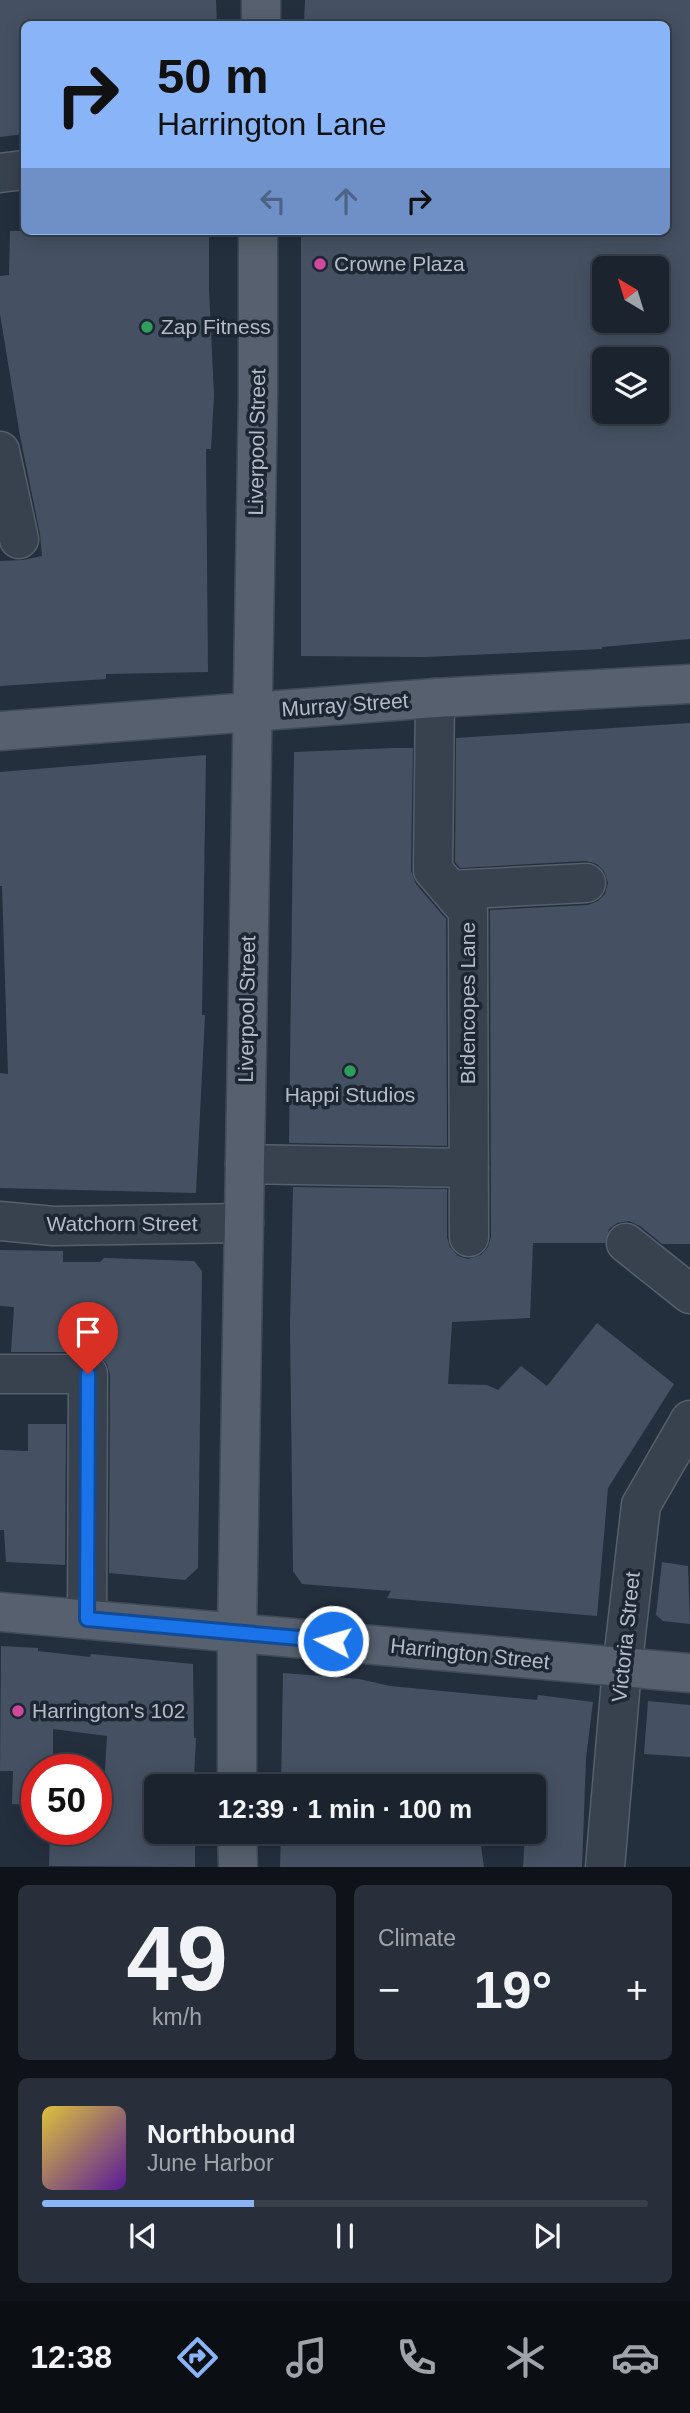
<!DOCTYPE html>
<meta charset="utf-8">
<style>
:root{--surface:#1b232e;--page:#282f3a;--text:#f1f3f6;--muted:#a0a4aa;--line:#39404a;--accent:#8ab4f8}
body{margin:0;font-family:Arial,sans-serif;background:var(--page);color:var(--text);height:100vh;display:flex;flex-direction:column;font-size:26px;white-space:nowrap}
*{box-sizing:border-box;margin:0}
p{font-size:23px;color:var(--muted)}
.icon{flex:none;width:38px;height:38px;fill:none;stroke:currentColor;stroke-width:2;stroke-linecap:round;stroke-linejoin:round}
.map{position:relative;height:1867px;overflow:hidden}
.drawer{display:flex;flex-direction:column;gap:18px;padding:18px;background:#0f1319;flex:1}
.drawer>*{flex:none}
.hud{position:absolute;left:21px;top:21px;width:649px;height:214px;border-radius:10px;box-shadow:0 4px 18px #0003,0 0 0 2px var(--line);background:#8ab4f8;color:#111;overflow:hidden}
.needle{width:46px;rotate:322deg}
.buttons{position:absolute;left:592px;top:256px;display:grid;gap:14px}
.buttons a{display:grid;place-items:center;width:77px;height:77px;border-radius:10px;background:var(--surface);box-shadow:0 4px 18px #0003,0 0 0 2px var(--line);font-size:35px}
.speed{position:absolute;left:21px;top:1754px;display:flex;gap:14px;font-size:35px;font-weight:700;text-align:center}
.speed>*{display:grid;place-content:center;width:91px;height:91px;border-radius:50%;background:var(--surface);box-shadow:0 4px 18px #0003,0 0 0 2px var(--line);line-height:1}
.speed .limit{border:10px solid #d22;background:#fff;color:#111}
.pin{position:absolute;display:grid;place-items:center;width:60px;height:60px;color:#fff;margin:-72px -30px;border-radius:50% 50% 50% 0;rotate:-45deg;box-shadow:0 0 7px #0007}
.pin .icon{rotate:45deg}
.me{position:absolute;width:77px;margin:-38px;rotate:276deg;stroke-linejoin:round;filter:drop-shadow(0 0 5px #0008)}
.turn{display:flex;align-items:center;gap:24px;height:147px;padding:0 21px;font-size:32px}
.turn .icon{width:91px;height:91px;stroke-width:2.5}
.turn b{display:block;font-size:49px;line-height:60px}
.lanes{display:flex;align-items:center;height:66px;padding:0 21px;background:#0003;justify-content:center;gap:35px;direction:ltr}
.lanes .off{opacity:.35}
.big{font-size:52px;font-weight:700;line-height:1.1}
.drawer .widget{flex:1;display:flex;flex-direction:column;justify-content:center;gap:10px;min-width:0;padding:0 24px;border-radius:10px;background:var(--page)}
.drawer .dial{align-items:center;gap:0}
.dial b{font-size:91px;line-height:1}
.song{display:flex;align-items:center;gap:21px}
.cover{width:84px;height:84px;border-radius:10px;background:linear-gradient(135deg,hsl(50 70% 55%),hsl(270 70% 35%))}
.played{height:7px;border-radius:4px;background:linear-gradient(90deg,var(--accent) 35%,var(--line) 35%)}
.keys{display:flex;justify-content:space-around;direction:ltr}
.heat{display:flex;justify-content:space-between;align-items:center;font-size:38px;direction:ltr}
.drawer .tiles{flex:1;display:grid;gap:18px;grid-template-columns:1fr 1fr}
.widget:last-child{grid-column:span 2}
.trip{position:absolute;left:144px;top:1774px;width:402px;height:70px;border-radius:10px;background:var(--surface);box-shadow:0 4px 18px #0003,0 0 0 2px var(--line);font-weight:700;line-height:70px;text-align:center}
.dock{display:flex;height:112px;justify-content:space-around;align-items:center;background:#0b0e12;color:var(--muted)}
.dock .icon{width:49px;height:49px}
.dock .current{color:var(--accent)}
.dock b{font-size:32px;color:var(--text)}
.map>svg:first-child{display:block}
.building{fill:#455162;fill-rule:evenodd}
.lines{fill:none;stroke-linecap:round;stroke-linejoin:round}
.minor-casing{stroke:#565f6c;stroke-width:41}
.major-casing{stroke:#414a57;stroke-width:41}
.minor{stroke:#38414e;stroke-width:38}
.major{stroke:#56606e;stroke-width:38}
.route-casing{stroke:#114b97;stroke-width:18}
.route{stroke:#1a73e8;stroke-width:12}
.hotel-dot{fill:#d1479c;stroke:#1d2633;stroke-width:2.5}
.leisure-dot{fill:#2e9e5b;stroke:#1d2633;stroke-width:2.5}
.labels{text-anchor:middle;stroke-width:7;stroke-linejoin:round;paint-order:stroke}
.poi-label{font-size:21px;fill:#b4bcc9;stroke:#1d2633;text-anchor:start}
.street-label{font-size:21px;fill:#b4bcc9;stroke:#1d2633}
</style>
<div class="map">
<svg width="690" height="1867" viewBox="0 0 690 1867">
<rect width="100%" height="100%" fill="#242f3e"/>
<path class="building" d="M 0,0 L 216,0 L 217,24 L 24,24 L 24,134 L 0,137 Z
M 305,0 L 690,0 L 690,639 L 602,647 L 602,649 L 425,657 L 301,656 L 301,231 L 667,231 L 667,24 L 304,24 ZM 604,268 L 656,268 L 656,320 L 604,320 ZM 604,359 L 656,359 L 656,411 L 604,411 Z
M 10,231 L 209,231 L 209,290 L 214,395 L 211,449 L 206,449 L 208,672 L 106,674 L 106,679 L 0,686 L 0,561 L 23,560 L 42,556 L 40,534 L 20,436 L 0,314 L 0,276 L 9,275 Z
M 690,723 L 690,1244 L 662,1244 L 640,1226 L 629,1221 L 617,1223 L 609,1229 L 605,1243 L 533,1243 L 530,1318 L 452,1322 L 448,1384 L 487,1385 L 498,1390 L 521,1366 L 547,1386 L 597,1323 L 674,1384 L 608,1488 L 597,1616 L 387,1598 L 391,1591 L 302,1584 L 293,1571 L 290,1325 L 293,1187 L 447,1189 L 447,1237 L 450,1247 L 458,1256 L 468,1259 L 481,1255 L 488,1247 L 491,1237 L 490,910 L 588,905 L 598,901 L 605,894 L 608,883 L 604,871 L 597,864 L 586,861 L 460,868 L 455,862 L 456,738 Z
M 394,748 L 413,748 L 411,871 L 416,884 L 446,919 L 447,1146 L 289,1143 L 294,752 Z
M 206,755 L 202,1015 L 205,1015 L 196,1193 L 0,1188 L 0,1073 L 8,1074 L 2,886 L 0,886 L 0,772 Z
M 0,1250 L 63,1251 L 63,1262 L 100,1262 L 104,1258 L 194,1261 L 202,1271 L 198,1568 L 185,1580 L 109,1573 L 110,1374 L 107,1364 L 100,1355 L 88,1352 L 11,1352 L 14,1307 L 0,1306 Z
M 28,1424 L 66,1424 L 65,1565 L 6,1562 L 4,1530 L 0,1530 L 0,1450 L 28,1451 Z
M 662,1562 L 688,1566 L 690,1624 L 663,1621 L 656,1615 Z
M 1,1646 L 38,1648 L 38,1651 L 90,1657 L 91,1654 L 193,1664 L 194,1738 L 196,1738 L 194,1778 L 188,1778 L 188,1787 L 156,1787 L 156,1832 L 195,1832 L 195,1867 L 49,1866 L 50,1829 L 96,1829 L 96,1786 L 104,1786 L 107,1736 L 53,1729 L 53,1769 L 37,1769 L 37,1805 L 12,1804 L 13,1771 L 0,1771 Z
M 283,1673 L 359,1679 L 390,1686 L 537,1700 L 538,1695 L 593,1702 L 586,1758 L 582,1867 L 523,1867 L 525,1832 L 534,1832 L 534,1787 L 456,1783 L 456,1787 L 281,1787 Z
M 648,1701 L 690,1705 L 690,1757 L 644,1754 Z
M 281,1832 L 479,1832 L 484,1867 L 280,1867 Z"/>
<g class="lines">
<g class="minor-casing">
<path id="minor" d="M 0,173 L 24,170
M 0,451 L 19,539
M 435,698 L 433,870 L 468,911 L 469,1237
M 450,890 L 586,883
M 245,1164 L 469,1168
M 0,1221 L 53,1226 L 244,1223
M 626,1243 L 690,1294
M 0,1374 L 88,1374 L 87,1619
M 605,1867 L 622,1669 L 641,1505 L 690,1420"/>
</g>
<g class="major-casing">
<path id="major" d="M 261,24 L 261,0
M 0,731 L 435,698 L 690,684
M 0,1612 L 690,1673
M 237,1787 L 237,1631 L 258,395 L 258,231
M 237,1832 L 238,1867"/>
</g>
<use href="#minor" class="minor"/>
<use href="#major" class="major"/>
</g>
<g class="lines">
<g class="route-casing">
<path id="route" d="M 88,1374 L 87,1619 L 333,1641"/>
</g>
<use href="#route" class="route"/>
</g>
<g class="hotel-dot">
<circle cx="320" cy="264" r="7"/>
<circle cx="18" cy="1711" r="7"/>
</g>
<g class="leisure-dot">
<circle cx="147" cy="327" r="7"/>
<circle cx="350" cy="1071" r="7"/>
</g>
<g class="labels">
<g class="poi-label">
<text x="334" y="271">Crowne Plaza</text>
<text x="161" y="334">Zap Fitness</text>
<text x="350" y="1102" text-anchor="middle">Happi Studios</text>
<text x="32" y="1718">Harrington's 102</text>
</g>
<g class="street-label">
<text transform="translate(257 442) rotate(-89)" y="7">Liverpool Street</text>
<text transform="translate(345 705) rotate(-4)" y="7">Murray Street</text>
<text transform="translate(468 1003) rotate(-90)" y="7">Bidencopes Lane</text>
<text transform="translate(247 1009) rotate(-89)" y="7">Liverpool Street</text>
<text x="122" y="1231">Watchorn Street</text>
<text transform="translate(626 1637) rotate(-84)" y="7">Victoria Street</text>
<text transform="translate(470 1654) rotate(6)" y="7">Harrington Street</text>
</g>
</g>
</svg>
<div class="buttons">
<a><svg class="needle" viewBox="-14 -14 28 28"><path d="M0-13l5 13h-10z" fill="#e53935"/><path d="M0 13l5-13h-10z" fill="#a0a4aa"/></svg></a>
<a><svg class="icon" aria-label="layers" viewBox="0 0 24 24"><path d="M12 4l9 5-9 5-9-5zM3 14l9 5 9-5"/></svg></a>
</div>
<div class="speed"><div class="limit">50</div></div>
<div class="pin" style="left:88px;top:1374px;background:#d93025"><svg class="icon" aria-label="arrive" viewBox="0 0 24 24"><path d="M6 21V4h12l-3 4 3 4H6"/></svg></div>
<svg class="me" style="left:333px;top:1641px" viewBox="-20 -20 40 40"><circle r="17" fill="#1a73e8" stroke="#fff" stroke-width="3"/><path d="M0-11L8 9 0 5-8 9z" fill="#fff"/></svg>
<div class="trip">12:39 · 1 min · 100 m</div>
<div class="hud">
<div class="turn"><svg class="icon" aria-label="right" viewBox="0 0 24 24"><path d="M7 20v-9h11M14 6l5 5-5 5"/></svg><div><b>50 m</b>Harrington Lane</div></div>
<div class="lanes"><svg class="icon off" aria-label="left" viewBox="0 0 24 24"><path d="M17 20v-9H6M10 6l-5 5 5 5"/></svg><svg class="icon off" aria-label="ahead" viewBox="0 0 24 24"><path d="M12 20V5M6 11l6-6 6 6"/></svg><svg class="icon" aria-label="right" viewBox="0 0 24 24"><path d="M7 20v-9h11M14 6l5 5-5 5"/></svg></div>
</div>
</div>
<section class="drawer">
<div class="tiles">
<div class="widget dial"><b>49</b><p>km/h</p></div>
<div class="widget"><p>Climate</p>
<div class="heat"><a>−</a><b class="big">19°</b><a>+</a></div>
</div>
<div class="widget">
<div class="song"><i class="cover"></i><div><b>Northbound</b><p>June Harbor</p></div></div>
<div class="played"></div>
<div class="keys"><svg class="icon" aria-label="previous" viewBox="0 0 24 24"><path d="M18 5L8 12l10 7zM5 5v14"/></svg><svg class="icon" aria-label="pause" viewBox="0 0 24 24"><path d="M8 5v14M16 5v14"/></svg><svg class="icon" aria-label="next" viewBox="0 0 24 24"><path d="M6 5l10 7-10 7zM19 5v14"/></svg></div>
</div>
</div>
</section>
<nav class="dock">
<b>12:38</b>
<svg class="icon current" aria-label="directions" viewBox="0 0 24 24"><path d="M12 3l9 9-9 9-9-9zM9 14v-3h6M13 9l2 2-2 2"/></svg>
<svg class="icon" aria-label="music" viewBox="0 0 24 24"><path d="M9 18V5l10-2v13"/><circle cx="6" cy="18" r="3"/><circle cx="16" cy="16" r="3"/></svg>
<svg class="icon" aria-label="phone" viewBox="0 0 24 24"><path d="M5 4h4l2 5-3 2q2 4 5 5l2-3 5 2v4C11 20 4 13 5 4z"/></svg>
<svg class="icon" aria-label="climate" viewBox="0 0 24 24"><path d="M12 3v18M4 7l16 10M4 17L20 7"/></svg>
<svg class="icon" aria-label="car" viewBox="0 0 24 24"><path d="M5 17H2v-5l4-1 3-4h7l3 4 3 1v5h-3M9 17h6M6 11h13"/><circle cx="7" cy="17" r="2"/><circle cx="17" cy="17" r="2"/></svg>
</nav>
